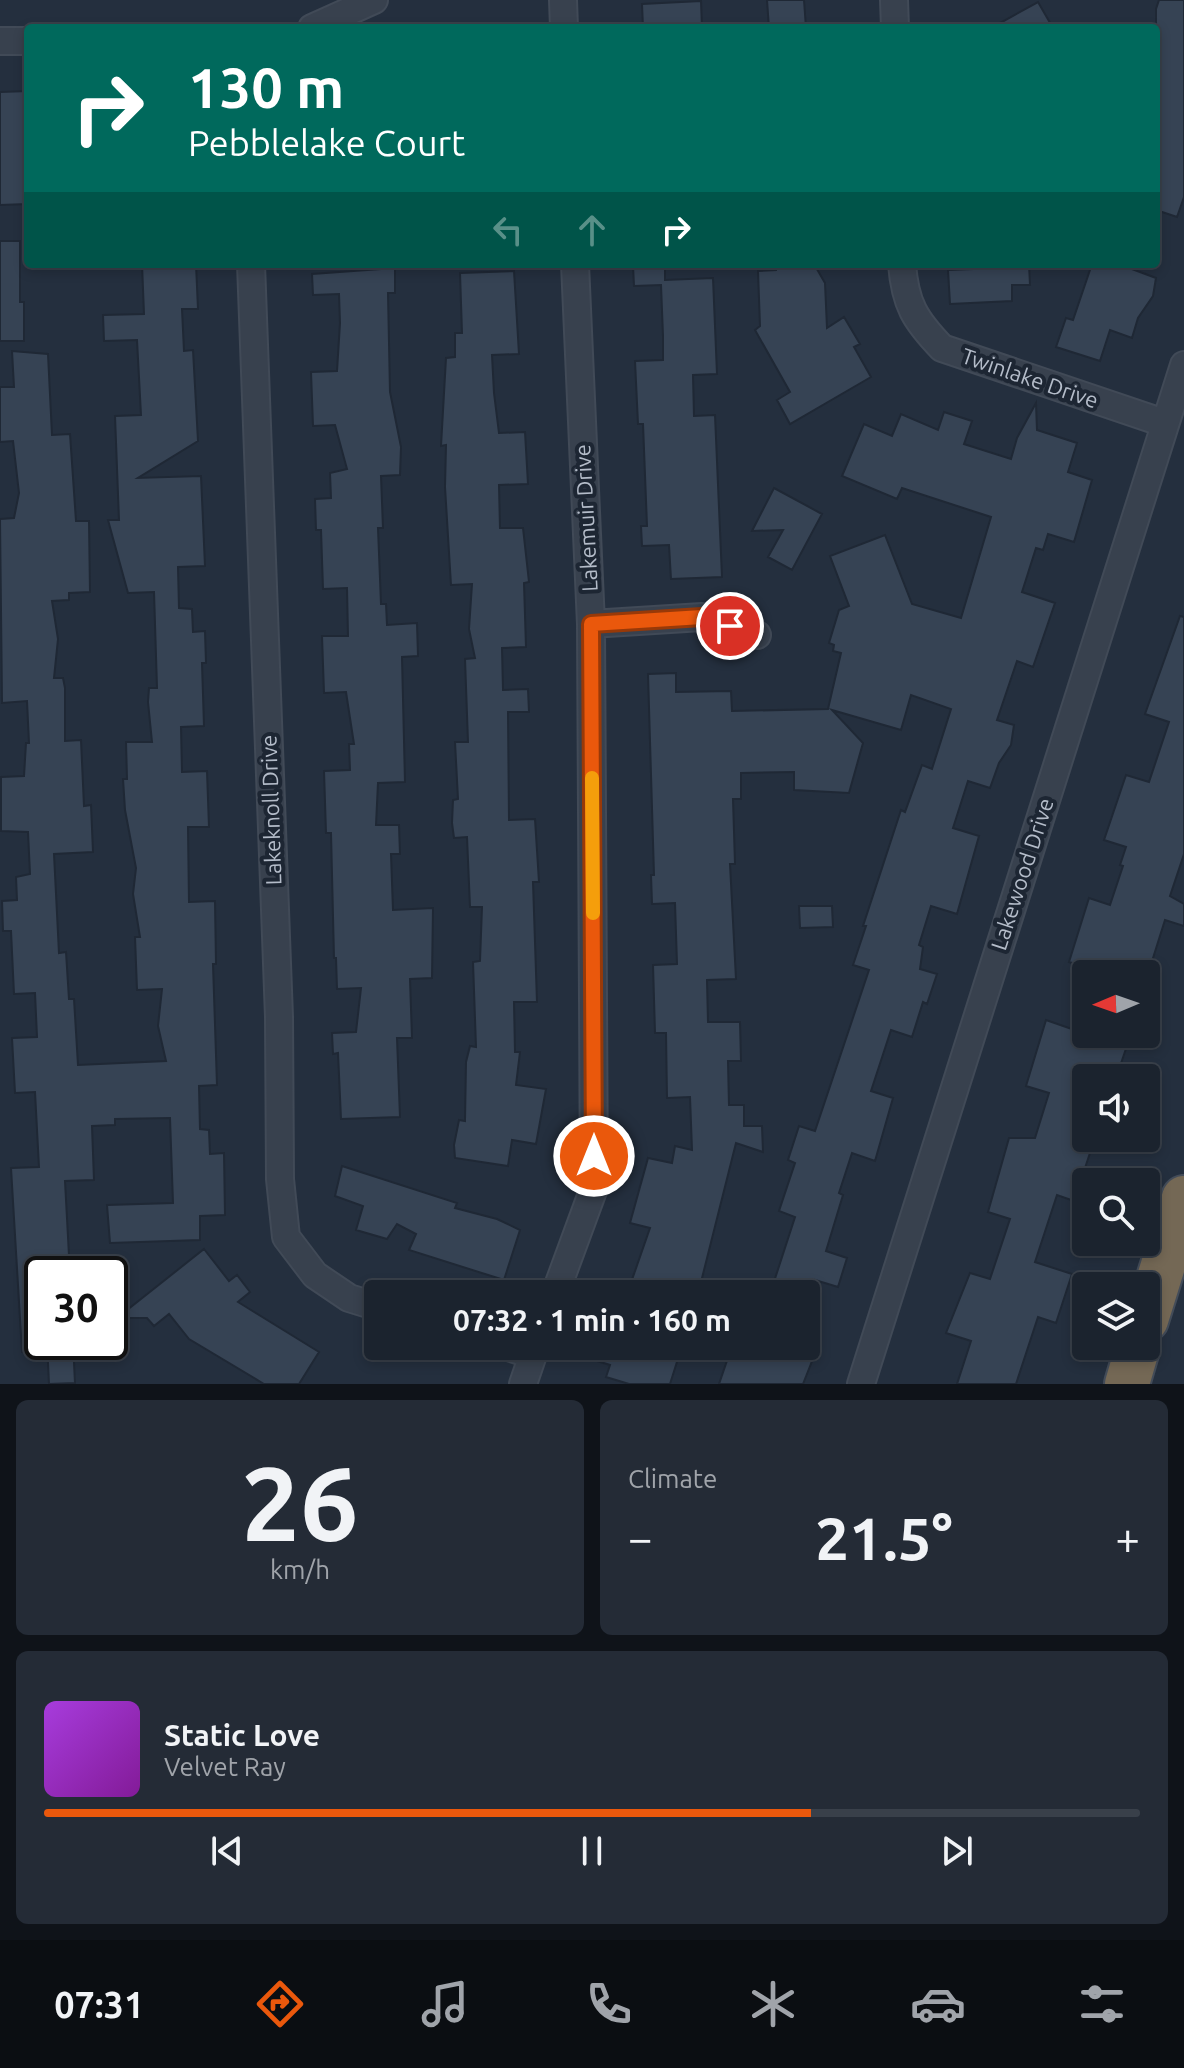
<!DOCTYPE html>
<meta charset="utf-8">
<style>
:root{--surface:#1b232e;--page:#242b36;--text:#f1f3f6;--muted:#a0a4aa;--line:#39404a;--accent:#ea580c}
body{margin:0;font-family:Ubuntu,sans-serif;background:var(--page);color:var(--text);height:100vh;display:flex;flex-direction:column;font-size:30px;white-space:nowrap}
*{box-sizing:border-box;margin:0}
p{font-size:26px;color:var(--muted)}
.icon{flex:none;width:44px;height:44px;fill:none;stroke:currentColor;stroke-width:2;stroke-linecap:round;stroke-linejoin:round}
.map{position:relative;height:1384px;overflow:hidden}
.panel{display:flex;flex-direction:column;gap:16px;padding:16px;background:#0f1319;flex:1}
.panel>*{flex:none}
.top-card{position:absolute;left:24px;top:24px;width:1136px;height:244px;border-radius:8px;box-shadow:0 4px 12px #0003,0 0 0 2px var(--line);background:#00695c;color:#fff;overflow:hidden}
.needle{width:52px;rotate:268deg}
.controls{position:absolute;left:1072px;top:960px;display:grid;gap:16px}
.controls a{display:grid;place-items:center;width:88px;height:88px;border-radius:8px;background:var(--surface);box-shadow:0 4px 12px #0003,0 0 0 2px var(--line);font-size:40px}
.speed{position:absolute;left:24px;top:1256px;display:flex;gap:16px;font-size:40px;font-weight:700;text-align:center}
.speed>*{display:grid;place-content:center;width:104px;height:104px;border-radius:50%;background:var(--surface);box-shadow:0 4px 12px #0003,0 0 0 2px var(--line);line-height:1}
.speed .limit{border:4px solid #111;border-radius:12px;background:#fff;color:#111}
.pin{position:absolute;display:grid;place-items:center;width:68px;height:68px;color:#fff;margin:-34px;border:4px solid #fff;border-radius:50%;box-shadow:0 2px 8px #0007}
.me{position:absolute;width:88px;margin:-44px;rotate:0deg;stroke-linejoin:round;filter:drop-shadow(0 0 6px #0008)}
.turn{display:flex;align-items:center;gap:28px;height:168px;padding:0 32px;font-size:36px}
.turn .icon{width:104px;height:104px;stroke-width:2.5}
.turn b{display:block;font-size:56px;line-height:68px}
.lanes{display:flex;align-items:center;height:76px;padding:0 32px;background:#0003;justify-content:center;gap:40px;direction:ltr}
.lanes .off{opacity:.35}
.big{font-size:60px;font-weight:700;line-height:1.1}
.panel .widget{flex:1;display:flex;flex-direction:column;justify-content:center;gap:12px;min-width:0;padding:0 28px;border-radius:12px;background:var(--page)}
.panel .dial{align-items:center;gap:0}
.dial b{font-size:104px;line-height:1}
.song{display:flex;align-items:center;gap:24px}
.cover{width:96px;height:96px;border-radius:12px;background:linear-gradient(135deg,hsl(280 70% 55%),hsl(290 70% 35%))}
.played{height:8px;border-radius:4px;background:linear-gradient(90deg,var(--accent) 70%,var(--line) 70%)}
.keys{display:flex;justify-content:space-around;direction:ltr}
.heat{display:flex;justify-content:space-between;align-items:center;font-size:44px;direction:ltr}
.panel .tiles{flex:1;display:grid;gap:16px;grid-template-columns:1fr 1fr}
.widget:last-child{grid-column:span 2}
.trip{position:absolute;left:364px;top:1280px;width:456px;height:80px;border-radius:8px;background:var(--surface);box-shadow:0 4px 12px #0003,0 0 0 2px var(--line);font-weight:700;line-height:80px;text-align:center}
.dock{display:flex;height:128px;justify-content:space-around;align-items:center;background:#0b0e12;color:var(--muted)}
.dock .icon{width:56px;height:56px}
.dock .on{color:var(--accent)}
.dock b{font-size:36px;color:var(--text)}
.map>svg:first-child{display:block}
.building{fill:#364354;stroke:#1f2835;stroke-width:2}
.lines{fill:none;stroke-linecap:round;stroke-linejoin:round}
.minor-casing{stroke:#414a57;stroke-width:30}
.motorway-casing{stroke:#434c59;stroke-width:48}
.minor{stroke:#38414e;stroke-width:26}
.motorway{stroke:#746855;stroke-width:44}
.route-casing{stroke:#983908;stroke-width:20}
.route{stroke:#ea580c;stroke-width:14}
.slow{stroke:#f59e0b;stroke-width:14}
.labels{text-anchor:middle;stroke-width:8;stroke-linejoin:round;paint-order:stroke}
.street-label{font-size:22px;fill:#b4bcc9;stroke:#1d2633}
</style>
<div class="map">
<svg width="1184" height="1384" viewBox="0 0 1184 1384">
<rect width="100%" height="100%" fill="#242f3e"/>
<path class="building" d="M 767,0 L 804,0 L 806,28 L 769,28 Z
M 1159,0 L 1184,0 L 1184,197 L 1177,217 L 1156,210 L 1156,9 Z
M 701,1 L 702,28 L 643,28 L 642,4 Z
M 1038,2 L 1053,28 L 991,28 Z
M 28,91 L 28,204 L 0,205 L 0,92 Z
M 0,241 L 20,241 L 20,302 L 24,302 L 24,341 L 0,341 Z
M 142,264 L 196,264 L 198,309 L 182,309 L 184,351 L 193,350 L 198,441 L 138,478 L 201,476 L 205,566 L 178,567 L 179,608 L 192,609 L 193,632 L 205,631 L 206,663 L 202,663 L 204,726 L 181,727 L 182,772 L 207,771 L 209,827 L 188,827 L 189,902 L 215,901 L 216,964 L 213,964 L 217,1085 L 199,1086 L 200,1129 L 209,1130 L 210,1154 L 224,1153 L 225,1215 L 200,1216 L 200,1240 L 110,1243 L 107,1205 L 173,1203 L 170,1118 L 115,1119 L 115,1125 L 92,1126 L 94,1180 L 65,1181 L 70,1274 L 42,1274 L 42,1351 L 22,1352 L 11,1168 L 39,1167 L 35,1092 L 15,1093 L 12,1038 L 37,1037 L 35,993 L 14,994 L 11,931 L 3,931 L 2,901 L 17,900 L 16,877 L 30,874 L 28,832 L 1,831 L 1,777 L 24,776 L 26,743 L 29,743 L 27,701 L 2,703 L 0,519 L 14,518 L 19,493 L 13,441 L 0,442 L 0,387 L 14,387 L 12,351 L 48,354 L 52,435 L 70,434 L 76,521 L 89,521 L 90,592 L 69,593 L 69,600 L 52,601 L 58,639 L 54,678 L 63,678 L 65,688 L 65,741 L 81,740 L 84,806 L 91,805 L 93,852 L 54,854 L 59,953 L 66,952 L 69,999 L 74,999 L 78,1065 L 166,1061 L 158,1026 L 162,989 L 137,990 L 135,937 L 140,937 L 133,894 L 136,868 L 125,810 L 123,779 L 127,779 L 126,742 L 152,742 L 148,702 L 149,688 L 157,688 L 154,592 L 128,593 L 108,520 L 119,520 L 115,416 L 141,415 L 137,340 L 104,341 L 103,315 L 144,314 Z
M 776,264 L 814,264 L 825,283 L 827,328 L 844,317 L 860,344 L 854,347 L 871,377 L 790,424 L 777,400 L 790,392 L 755,330 L 760,326 L 758,271 L 776,270 Z
M 971,264 L 1029,264 L 1030,285 L 1012,285 L 1012,301 L 950,304 L 948,270 L 972,269 Z
M 1092,264 L 1133,264 L 1132,269 L 1156,278 L 1153,296 L 1138,318 L 1132,338 L 1110,330 L 1100,361 L 1056,347 L 1066,318 L 1073,320 Z
M 665,265 L 665,280 L 713,278 L 717,374 L 693,375 L 694,416 L 715,415 L 722,577 L 671,579 L 669,545 L 642,546 L 641,526 L 647,526 L 643,424 L 638,424 L 635,361 L 663,360 L 663,336 L 661,285 L 634,286 L 633,266 Z
M 395,268 L 395,293 L 388,293 L 390,392 L 401,447 L 400,475 L 381,476 L 383,528 L 378,528 L 381,604 L 386,604 L 387,625 L 417,623 L 418,656 L 402,657 L 405,782 L 378,783 L 376,825 L 399,825 L 400,854 L 391,854 L 393,910 L 433,908 L 432,978 L 410,979 L 412,1038 L 397,1038 L 400,1117 L 341,1119 L 338,1053 L 333,1054 L 332,1033 L 356,1032 L 361,988 L 337,989 L 336,958 L 334,958 L 331,833 L 326,833 L 324,771 L 350,770 L 349,744 L 354,744 L 346,692 L 324,693 L 322,636 L 348,636 L 347,588 L 323,589 L 321,530 L 316,530 L 315,499 L 331,498 L 330,473 L 347,469 L 335,425 L 313,426 L 311,372 L 337,371 L 340,323 L 339,294 L 313,295 L 312,274 Z
M 514,271 L 519,354 L 492,355 L 494,393 L 499,433 L 525,432 L 528,484 L 499,485 L 500,528 L 523,528 L 529,582 L 524,583 L 526,647 L 502,648 L 503,690 L 528,689 L 529,712 L 508,712 L 509,820 L 535,819 L 539,882 L 533,882 L 537,1002 L 514,1002 L 515,1052 L 520,1052 L 516,1085 L 546,1089 L 536,1144 L 512,1140 L 508,1166 L 455,1158 L 454,1145 L 459,1120 L 465,1121 L 466,1062 L 470,1046 L 476,1047 L 473,962 L 480,961 L 482,907 L 470,907 L 467,837 L 454,838 L 452,823 L 453,800 L 458,799 L 455,742 L 468,742 L 465,659 L 475,658 L 469,629 L 472,584 L 451,585 L 445,487 L 446,445 L 441,446 L 446,358 L 455,357 L 455,333 L 462,333 L 460,273 Z
M 1036,403 L 1037,430 L 1077,443 L 1068,472 L 1092,480 L 1074,542 L 1048,534 L 1043,550 L 1036,548 L 1022,592 L 1055,603 L 1033,667 L 1017,661 L 997,720 L 1014,725 L 1011,745 L 999,763 L 990,788 L 968,781 L 953,828 L 979,836 L 957,914 L 931,906 L 919,945 L 923,947 L 920,969 L 937,974 L 927,1004 L 923,1002 L 912,1037 L 891,1030 L 871,1091 L 893,1098 L 875,1161 L 852,1153 L 839,1193 L 843,1195 L 826,1251 L 847,1258 L 838,1287 L 815,1280 L 810,1294 L 770,1294 L 795,1217 L 779,1211 L 795,1163 L 788,1160 L 799,1126 L 815,1131 L 869,970 L 853,965 L 866,926 L 863,926 L 901,810 L 905,812 L 922,765 L 932,769 L 951,709 L 911,695 L 901,730 L 832,710 L 863,743 L 849,793 L 794,790 L 794,772 L 741,773 L 741,799 L 733,799 L 735,864 L 730,864 L 736,979 L 707,980 L 708,1022 L 740,1022 L 741,1061 L 728,1061 L 729,1105 L 744,1105 L 744,1126 L 762,1126 L 763,1152 L 736,1143 L 698,1294 L 627,1294 L 650,1228 L 630,1223 L 648,1158 L 672,1163 L 675,1146 L 692,1150 L 690,1097 L 667,1098 L 666,1033 L 655,1033 L 653,965 L 677,964 L 675,903 L 652,904 L 651,875 L 654,875 L 648,674 L 676,673 L 676,692 L 731,691 L 732,711 L 828,709 L 841,653 L 833,651 L 834,645 L 829,643 L 839,610 L 849,606 L 830,556 L 885,535 L 912,604 L 961,618 L 991,517 L 902,488 L 897,499 L 842,476 L 864,424 L 892,436 L 901,414 L 938,430 L 944,412 L 972,421 L 964,444 L 1011,459 L 1017,438 Z
M 774,488 L 822,514 L 792,570 L 768,557 L 783,530 L 752,531 Z
M 1180,616 L 1184,617 L 1184,854 L 1170,896 L 1184,904 L 1184,926 L 1165,920 L 1148,974 L 1091,974 L 1092,969 L 1069,962 L 1089,898 L 1110,905 L 1123,866 L 1120,865 L 1126,847 L 1104,840 L 1126,775 L 1149,782 L 1169,722 L 1145,714 Z
M 799,906 L 832,906 L 833,927 L 800,928 Z
M 1046,1020 L 1086,1034 L 1131,1034 L 1116,1078 L 1086,1078 L 1086,1138 L 1095,1138 L 1074,1201 L 1057,1195 L 1035,1262 L 1072,1274 L 1056,1323 L 1038,1317 L 1016,1384 L 957,1384 L 971,1341 L 946,1333 L 970,1273 L 990,1279 L 1010,1219 L 988,1212 L 1009,1138 L 1035,1138 L 1049,1093 L 1026,1086 Z
M 342,1166 L 457,1203 L 455,1208 L 497,1219 L 520,1230 L 504,1280 L 409,1250 L 416,1234 L 397,1224 L 387,1239 L 356,1230 L 363,1206 L 335,1196 Z
M 204,1249 L 229,1281 L 237,1275 L 250,1292 L 238,1302 L 319,1352 L 299,1384 L 264,1384 L 189,1339 L 169,1314 L 154,1326 L 147,1318 L 117,1318 Z
M 47,1342 L 73,1342 L 75,1383 L 49,1384 Z
M 565,1346 L 682,1346 L 670,1384 L 629,1384 L 606,1377 L 610,1365 L 565,1351 Z
M 732,1346 L 818,1346 L 803,1384 L 719,1384 Z"/>
<g class="lines">
<g class="minor-casing">
<path id="minor" d="M 563,0 L 564,28
M 894,0 L 895,28
M 312,28 L 374,0
M 0,41 L 28,41
M 251,264 L 279,1017 L 280,1179 L 286,1237 L 315,1275 L 349,1298 L 378,1307
M 902,264 C 905,304 915,320 942,348 L 1164,423
M 591,624 L 702,617 L 757,635
M 555,1294 L 594,1188 L 591,624 L 575,264
M 505,1346 L 533,1355
M 523,1384 L 536,1346
M 861,1384 L 1184,365"/>
</g>
<g class="motorway-casing">
<path id="motorway" d="M 1146,1320 L 1184,1198
M 1127,1384 L 1138,1346"/>
</g>
<use href="#minor" class="minor"/>
<use href="#motorway" class="motorway"/>
</g>
<g class="lines">
<g class="route-casing">
<path id="route" d="M 594,1156 L 591,624 L 702,617 L 730,626"/>
</g>
<use href="#route" class="route"/>
<path class="slow" d="M 592,778 L 593,913"/>
</g>
<g class="labels">
<g class="street-label">
<text transform="translate(1030 378) rotate(19)" y="8">Twinlake Drive</text>
<text transform="translate(586 518) rotate(-93)" y="8">Lakemuir Drive</text>
<text transform="translate(271 810) rotate(-92)" y="8">Lakeknoll Drive</text>
<text transform="translate(1022 874) rotate(-72)" y="8">Lakewood Drive</text>
</g>
</g>
</svg>
<div class="controls">
<a><svg class="needle" viewBox="-14 -14 28 28"><path d="M0-13l5 13h-10z" fill="#e53935"/><path d="M0 13l5-13h-10z" fill="#a0a4aa"/></svg></a>
<a><svg class="icon" aria-label="sound" viewBox="0 0 24 24"><path d="M4 9h4l5-4v14l-5-4H4zM17 9q2 3 0 6"/></svg></a>
<a><svg class="icon" aria-label="search" viewBox="0 0 24 24"><circle cx="10" cy="10" r="6"/><path d="M15 15l6 6"/></svg></a>
<a><svg class="icon" aria-label="layers" viewBox="0 0 24 24"><path d="M12 4l9 5-9 5-9-5zM3 14l9 5 9-5"/></svg></a>
</div>
<div class="speed"><div class="limit">30</div></div>
<div class="pin" style="left:730px;top:626px;background:#d93025"><svg class="icon" aria-label="arrive" viewBox="0 0 24 24"><path d="M6 21V4h12l-3 4 3 4H6"/></svg></div>
<svg class="me" style="left:594px;top:1156px" viewBox="-20 -20 40 40"><circle r="17" fill="#ea580c" stroke="#fff" stroke-width="3"/><path d="M0-11L8 9 0 5-8 9z" fill="#fff"/></svg>
<div class="trip">07:32 · 1 min · 160 m</div>
<div class="top-card">
<div class="turn"><svg class="icon" aria-label="right" viewBox="0 0 24 24"><path d="M7 20v-9h11M14 6l5 5-5 5"/></svg><div><b>130 m</b>Pebblelake Court</div></div>
<div class="lanes"><svg class="icon off" aria-label="left" viewBox="0 0 24 24"><path d="M17 20v-9H6M10 6l-5 5 5 5"/></svg><svg class="icon off" aria-label="ahead" viewBox="0 0 24 24"><path d="M12 20V5M6 11l6-6 6 6"/></svg><svg class="icon" aria-label="right" viewBox="0 0 24 24"><path d="M7 20v-9h11M14 6l5 5-5 5"/></svg></div>
</div>
</div>
<section class="panel">
<div class="tiles">
<div class="widget dial"><b>26</b><p>km/h</p></div>
<div class="widget"><p>Climate</p>
<div class="heat"><a>−</a><b class="big">21.5°</b><a>+</a></div>
</div>
<div class="widget">
<div class="song"><i class="cover"></i><div><b>Static Love</b><p>Velvet Ray</p></div></div>
<div class="played"></div>
<div class="keys"><svg class="icon" aria-label="previous" viewBox="0 0 24 24"><path d="M18 5L8 12l10 7zM5 5v14"/></svg><svg class="icon" aria-label="pause" viewBox="0 0 24 24"><path d="M8 5v14M16 5v14"/></svg><svg class="icon" aria-label="next" viewBox="0 0 24 24"><path d="M6 5l10 7-10 7zM19 5v14"/></svg></div>
</div>
</div>
</section>
<nav class="dock">
<b>07:31</b>
<svg class="icon on" aria-label="directions" viewBox="0 0 24 24"><path d="M12 3l9 9-9 9-9-9zM9 14v-3h6M13 9l2 2-2 2"/></svg>
<svg class="icon" aria-label="music" viewBox="0 0 24 24"><path d="M9 18V5l10-2v13"/><circle cx="6" cy="18" r="3"/><circle cx="16" cy="16" r="3"/></svg>
<svg class="icon" aria-label="phone" viewBox="0 0 24 24"><path d="M5 4h4l2 5-3 2q2 4 5 5l2-3 5 2v4C11 20 4 13 5 4z"/></svg>
<svg class="icon" aria-label="climate" viewBox="0 0 24 24"><path d="M12 3v18M4 7l16 10M4 17L20 7"/></svg>
<svg class="icon" aria-label="car" viewBox="0 0 24 24"><path d="M5 17H2v-5l4-1 3-4h7l3 4 3 1v5h-3M9 17h6M6 11h13"/><circle cx="7" cy="17" r="2"/><circle cx="17" cy="17" r="2"/></svg>
<svg class="icon" aria-label="filters" viewBox="0 0 24 24"><path d="M4 7h16M4 17h16"/><circle cx="9" cy="7" r="2"/><circle cx="15" cy="17" r="2"/></svg>
</nav>
